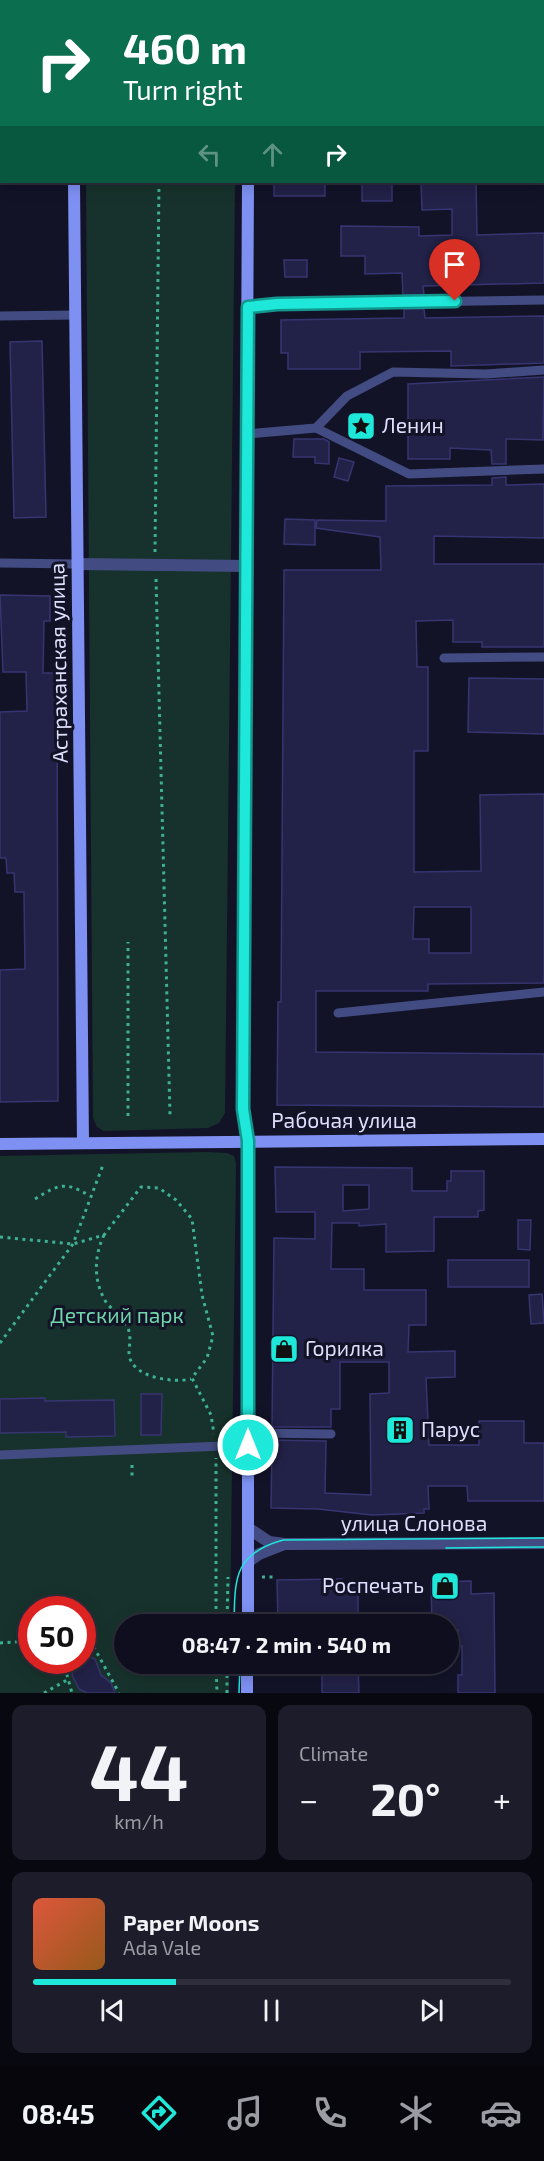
<!DOCTYPE html>
<meta charset="utf-8">
<style>
:root{--surface:#0e0e1e;--page:#1c1c2b;--text:#f1f3f6;--muted:#9b9ca4;--line:#2e2e3c;--accent:#1de8d9}
body{margin:0;font-family:"Exo 2",sans-serif;background:var(--page);color:var(--text);height:100vh;display:flex;flex-direction:column;font-size:22px;white-space:nowrap}
*{box-sizing:border-box;margin:0}
p{font-size:20px;color:var(--muted)}
.icon{flex:none;width:33px;height:33px;fill:none;stroke:currentColor;stroke-width:2;stroke-linecap:round;stroke-linejoin:round}
.map{position:relative;height:1693px;overflow:hidden}
.sheet{display:flex;flex-direction:column;gap:12px;padding:12px;background:#080810;flex:1}
.sheet>*{flex:none}
.guide{position:absolute;left:0px;top:0px;width:544px;height:183px;box-shadow:0 3px 15px #0003,0 0 0 2px var(--line);background:#0b6e4f;color:#fff;overflow:hidden}
.speed{position:absolute;left:18px;top:1596px;display:flex;gap:12px;font-size:30px;font-weight:700;text-align:center}
.speed>*{display:grid;place-content:center;width:78px;height:78px;border-radius:50%;background:var(--surface);box-shadow:0 3px 15px #0003,0 0 0 2px var(--line);line-height:1}
.speed .limit{border:9px solid #d22;background:#fff;color:#111}
.pin{position:absolute;display:grid;place-items:center;width:51px;height:51px;color:#fff;margin:-62px -26px;border-radius:50% 50% 50% 0;rotate:-45deg;box-shadow:0 0 6px #0007}
.pin .icon{rotate:45deg}
.me{position:absolute;width:66px;margin:-33px;rotate:0deg;stroke-linejoin:round;filter:drop-shadow(0 0 4px #0008)}
.turn{display:flex;align-items:center;gap:21px;height:126px;padding:0 24px;font-size:27px}
.turn .icon{width:78px;height:78px;stroke-width:2.5}
.turn b{display:block;font-size:42px;line-height:51px}
.lanes{display:flex;align-items:center;height:57px;padding:0 24px;background:#0003;justify-content:center;gap:30px;direction:ltr}
.lanes .off{opacity:.35}
.big{font-size:45px;font-weight:700;line-height:1.1}
.sheet .card{flex:1;display:flex;flex-direction:column;justify-content:center;gap:9px;min-width:0;padding:0 21px;border-radius:12px;background:var(--page)}
.sheet .dial{align-items:center;gap:0}
.dial b{font-size:78px;line-height:1}
.song{display:flex;align-items:center;gap:18px}
.cover{width:72px;height:72px;border-radius:9px;background:linear-gradient(135deg,hsl(10 70% 55%),hsl(30 70% 35%))}
.played{height:6px;border-radius:3px;background:linear-gradient(90deg,var(--accent) 30%,var(--line) 30%)}
.keys{display:flex;justify-content:space-around;direction:ltr}
.heat{display:flex;justify-content:space-between;align-items:center;font-size:33px;direction:ltr}
.sheet .tiles{flex:1;display:grid;gap:12px;grid-template-columns:1fr 1fr}
.card:last-child{grid-column:span 2}
.trip{position:absolute;left:114px;top:1614px;width:345px;height:60px;border-radius:30px;background:var(--surface);box-shadow:0 3px 15px #0003,0 0 0 2px var(--line);font-weight:700;line-height:60px;text-align:center}
.tab-bar{display:flex;height:96px;justify-content:space-around;align-items:center;background:#06060c;color:var(--muted)}
.tab-bar .icon{width:42px;height:42px}
.tab-bar .current{color:var(--accent)}
.tab-bar b{font-size:27px;color:var(--text)}
.map>svg:first-child{display:block}
.green{fill:#17322c;fill-rule:evenodd}
.building{fill:#222147;stroke:#373571;stroke-width:1.5;fill-rule:evenodd}
.lines{fill:none;stroke-linecap:round;stroke-linejoin:round}
.path{stroke:#3db095;stroke-width:3;stroke-dasharray:3 4.5;stroke-linecap:butt}
.service{stroke:#434c82;stroke-width:9}
.minor{stroke:#434c82;stroke-width:12}
.secondary{stroke:#7e90f2;stroke-width:12}
.tram{stroke:#1de8d9;stroke-width:1.5}
.route-casing{stroke:#13978d;stroke-width:15}
.route{stroke:#1de8d9;stroke-width:10}
.labels{text-anchor:middle;stroke-width:6;stroke-linejoin:round;paint-order:stroke}
.poi-label{font-size:21px;fill:#dedffc;stroke:#131328;text-anchor:start}
.street-label{font-size:21px;fill:#dedffc;stroke:#131328}
.park-label{font-size:21px;fill:#70d6aa;stroke:#131328}
</style>
<div class="map">
<svg width="544" height="1693" viewBox="0 0 544 1693">
<rect width="100%" height="100%" fill="#131328"/>
<path class="green" d="M 86,182 L 235,182 L 225,1113 L 219,1123 L 208,1128 L 104,1131 L 97,1127 L 93,1118 Z
M 206,1152 L 227,1153 L 234,1156 L 236,1163 L 230,1624 L 124,1624 L 124,1664 L 230,1664 L 229,1693 L 0,1693 L 0,1156 ZM 32,1610 L 82,1610 L 82,1660 L 32,1660 Z"/>
<path class="building" d="M 274,182 L 325,182 L 325,196 L 274,196 Z
M 362,182 L 392,182 L 392,201 L 362,201 Z
M 421,182 L 476,182 L 477,235 L 544,233 L 544,283 L 423,286 L 424,295 L 403,295 L 402,273 L 365,274 L 365,256 L 341,256 L 341,226 L 419,227 L 419,236 L 452,235 L 452,209 L 422,210 Z
M 284,260 L 307,260 L 307,277 L 285,277 Z
M 404,309 L 424,309 L 425,318 L 544,316 L 544,363 L 451,366 L 451,351 L 360,352 L 360,369 L 288,369 L 288,353 L 281,353 L 281,320 L 404,318 Z
M 42,341 L 46,517 L 14,518 L 10,342 Z
M 544,377 L 543,440 L 506,439 L 506,464 L 492,464 L 491,450 L 450,448 L 450,459 L 408,459 L 408,384 Z
M 294,439 L 324,439 L 329,442 L 329,464 L 315,463 L 315,457 L 293,457 Z
M 339,458 L 354,462 L 348,481 L 334,477 Z
M 506,477 L 506,485 L 544,484 L 544,538 L 434,536 L 434,564 L 544,564 L 544,647 L 482,647 L 482,642 L 453,642 L 453,620 L 416,621 L 417,667 L 428,667 L 428,751 L 414,751 L 414,872 L 481,871 L 480,795 L 544,794 L 544,983 L 428,984 L 428,991 L 316,991 L 316,1052 L 544,1054 L 544,1107 L 277,1105 L 278,1002 L 281,1002 L 284,570 L 381,570 L 380,537 L 316,528 L 317,520 L 386,521 L 386,486 L 492,485 L 492,478 ZM 414,907 L 471,907 L 471,953 L 429,953 L 429,939 L 413,939 Z
M 285,519 L 315,520 L 315,545 L 284,544 Z
M 0,595 L 50,596 L 50,621 L 44,621 L 43,673 L 57,673 L 58,1101 L 0,1102 L 0,970 L 25,969 L 24,892 L 15,892 L 14,873 L 7,873 L 6,858 L 0,858 L 0,712 L 27,711 L 26,672 L 3,672 Z
M 469,678 L 544,679 L 544,734 L 468,732 Z
M 275,1167 L 412,1168 L 412,1191 L 447,1191 L 447,1181 L 451,1181 L 451,1171 L 484,1171 L 484,1210 L 478,1211 L 478,1217 L 434,1217 L 434,1251 L 386,1252 L 386,1224 L 359,1226 L 359,1223 L 332,1223 L 331,1269 L 364,1269 L 364,1290 L 426,1290 L 426,1325 L 409,1325 L 408,1352 L 455,1351 L 455,1377 L 426,1378 L 429,1445 L 479,1445 L 479,1421 L 524,1421 L 524,1443 L 544,1443 L 544,1501 L 468,1501 L 467,1486 L 428,1486 L 429,1509 L 424,1509 L 424,1513 L 372,1515 L 318,1509 L 271,1508 L 272,1440 L 326,1441 L 325,1493 L 371,1495 L 370,1394 L 389,1393 L 389,1362 L 340,1362 L 340,1409 L 331,1409 L 331,1427 L 272,1427 L 274,1238 L 315,1239 L 315,1212 L 276,1212 ZM 343,1185 L 369,1185 L 369,1209 L 343,1211 Z
M 518,1220 L 531,1220 L 530,1250 L 518,1249 Z
M 448,1260 L 529,1260 L 529,1287 L 448,1287 Z
M 542,1294 L 544,1323 L 531,1324 L 529,1295 Z
M 141,1394 L 162,1394 L 161,1435 L 141,1435 Z
M 45,1398 L 45,1401 L 114,1400 L 115,1436 L 66,1437 L 66,1432 L 0,1433 L 0,1399 Z
M 342,1579 L 343,1589 L 358,1588 L 358,1624 L 278,1624 L 277,1580 Z
M 471,1581 L 471,1594 L 494,1593 L 495,1693 L 458,1693 L 458,1675 L 462,1675 L 462,1646 L 458,1646 L 458,1630 L 448,1630 L 448,1624 L 432,1624 L 431,1582 Z
M 89,1657 L 95,1659 L 101,1675 L 111,1683 L 115,1693 L 87,1693 L 79,1689 L 72,1675 L 75,1665 Z
M 326,1664 L 358,1664 L 359,1693 L 322,1693 L 322,1671 L 326,1671 Z"/>
<g class="lines">
<path class="path" d="M 157,0 L 158,2
M 155,552 L 159,182
M 156,579 L 170,1115
M 128,1116 L 128,942
M 35,1199 C 59,1184 65,1181 90,1196
M 104,1235 C 94,1256 93,1281 106,1302 C 112,1310 122,1317 127,1326 C 132,1336 129,1344 129,1354 C 131,1378 174,1383 191,1379
M 0,1237 L 73,1244 L 104,1235 L 141,1187 L 159,1188 L 176,1200 L 192,1219 L 202,1295 L 213,1336 L 207,1358 L 192,1378 L 211,1415 L 214,1434
M 0,1343 L 73,1244 L 103,1165
M 132,1465 L 132,1477
M 262,1577 L 274,1577
M 216,1624 L 216,1458
M 227,1624 L 228,1577
M 82,1640 L 85,1640
M 90,1640 L 119,1693
M 0,1643 L 32,1641
M 68,1660 L 65,1668 L 72,1693
M 216,1664 L 217,1693
M 44,1693 L 67,1680
M 227,1693 L 227,1664"/>
<path class="service" d="M 248,307 L 277,304 L 544,300
M 0,316 L 75,315
M 316,428 L 409,474 L 544,469
M 247,434 L 316,428 L 347,396 L 393,372 L 486,374 L 544,370
M 0,563 L 78,564
M 444,658 L 544,657
M 338,1013 L 544,992
M 248,1433 L 331,1434
M 0,1455 L 248,1445"/>
<path class="minor" d="M 543,61 L 544,61
M 0,66 L 2,66
M 78,564 L 247,566
M 248,1528 L 269,1542 L 284,1544 L 544,1543
M 249,1561 L 259,1554 L 282,1545"/>
<path class="secondary" d="M 71,0 L 71,2
M 248,0 L 248,2
M 74,182 L 83,1143
M 0,1144 L 544,1139
M 248,1624 L 248,1141 L 243,1109 L 248,182
M 247,1693 L 247,1664"/>
<path class="tram" d="M 446,1548 L 544,1547
M 234,1624 C 235,1579 233,1554 283,1540 L 544,1538
M 239,1693 L 240,1664"/>
</g>
<g class="lines">
<g class="route-casing">
<path id="route" d="M 248,1445 L 248,1141 L 243,1109 L 248,307 L 277,304 L 455,301"/>
</g>
<use href="#route" class="route"/>
</g>
<defs>
<g id="sight-square" transform="scale(1.5)"><rect x="-9" y="-9" width="18" height="18" rx="4" fill="#1de8d9" stroke="#131328"/><path d="M0-6L1.8-2.2L6-1.7L2.9 1.2L3.7 5.4L0 3.3L-3.7 5.4L-2.9 1.2L-6-1.7L-1.8-2.2Z" fill="#111"/></g>
<g id="shop-square" transform="scale(1.5)"><rect x="-9" y="-9" width="18" height="18" rx="4" fill="#1de8d9" stroke="#131328"/><path d="M-5-2.5h2.3a2.7 3.5 0 0 1 5.4 0H5L5.5 6h-11ZM-1.5-2.5h3a1.5 2.3 0 0 0-3 0Z" fill="#111"/></g>
<g id="building-square" transform="scale(1.5)"><rect x="-9" y="-9" width="18" height="18" rx="4" fill="#1de8d9" stroke="#131328"/><path d="M-4-6H4V6H1V3H-1V6H-4ZM-2.5-4.3h1.7v1.8h-1.7ZM.8-4.3h1.7v1.8H.8ZM-2.5-1h1.7V.8h-1.7ZM.8-1h1.7V.8H.8Z" fill="#111"/></g>
</defs>
<g fill-rule="evenodd">
<use href="#sight-square" x="361" y="426"/>
<use href="#shop-square" x="284" y="1349"/>
<use href="#building-square" x="400" y="1430"/>
<use href="#shop-square" x="445" y="1586"/>
</g>
<g class="labels">
<g class="poi-label">
<text x="382" y="433">Ленин</text>
<text x="305" y="1356">Горилка</text>
<text x="421" y="1437">Парус</text>
<text x="424" y="1593" text-anchor="end">Роспечать</text>
</g>
<g class="street-label">
<text transform="translate(59 663) rotate(-91)" y="7">Астраханская улица</text>
<text x="344" y="1128">Рабочая улица</text>
<text x="414" y="1531">улица Слонова</text>
</g>
<g class="park-label">
<text x="117" y="1323">Детский парк</text>
</g>
</g>
</svg>
<div class="speed"><div class="limit">50</div></div>
<div class="pin" style="left:455px;top:301px;background:#d93025"><svg class="icon" aria-label="arrive" viewBox="0 0 24 24"><path d="M6 21V4h12l-3 4 3 4H6"/></svg></div>
<svg class="me" style="left:248px;top:1445px" viewBox="-20 -20 40 40"><circle r="17" fill="#1de8d9" stroke="#fff" stroke-width="3"/><path d="M0-11L8 9 0 5-8 9z" fill="#fff"/></svg>
<div class="trip">08:47 · 2 min · 540 m</div>
<div class="guide">
<div class="turn"><svg class="icon" aria-label="right" viewBox="0 0 24 24"><path d="M7 20v-9h11M14 6l5 5-5 5"/></svg><div><b>460 m</b>Turn right</div></div>
<div class="lanes"><svg class="icon off" aria-label="left" viewBox="0 0 24 24"><path d="M17 20v-9H6M10 6l-5 5 5 5"/></svg><svg class="icon off" aria-label="ahead" viewBox="0 0 24 24"><path d="M12 20V5M6 11l6-6 6 6"/></svg><svg class="icon" aria-label="right" viewBox="0 0 24 24"><path d="M7 20v-9h11M14 6l5 5-5 5"/></svg></div>
</div>
</div>
<section class="sheet">
<div class="tiles">
<div class="card dial"><b>44</b><p>km/h</p></div>
<div class="card"><p>Climate</p>
<div class="heat"><a>−</a><b class="big">20°</b><a>+</a></div>
</div>
<div class="card">
<div class="song"><i class="cover"></i><div><b>Paper Moons</b><p>Ada Vale</p></div></div>
<div class="played"></div>
<div class="keys"><svg class="icon" aria-label="previous" viewBox="0 0 24 24"><path d="M18 5L8 12l10 7zM5 5v14"/></svg><svg class="icon" aria-label="pause" viewBox="0 0 24 24"><path d="M8 5v14M16 5v14"/></svg><svg class="icon" aria-label="next" viewBox="0 0 24 24"><path d="M6 5l10 7-10 7zM19 5v14"/></svg></div>
</div>
</div>
</section>
<nav class="tab-bar">
<b>08:45</b>
<svg class="icon current" aria-label="directions" viewBox="0 0 24 24"><path d="M12 3l9 9-9 9-9-9zM9 14v-3h6M13 9l2 2-2 2"/></svg>
<svg class="icon" aria-label="music" viewBox="0 0 24 24"><path d="M9 18V5l10-2v13"/><circle cx="6" cy="18" r="3"/><circle cx="16" cy="16" r="3"/></svg>
<svg class="icon" aria-label="phone" viewBox="0 0 24 24"><path d="M5 4h4l2 5-3 2q2 4 5 5l2-3 5 2v4C11 20 4 13 5 4z"/></svg>
<svg class="icon" aria-label="climate" viewBox="0 0 24 24"><path d="M12 3v18M4 7l16 10M4 17L20 7"/></svg>
<svg class="icon" aria-label="car" viewBox="0 0 24 24"><path d="M5 17H2v-5l4-1 3-4h7l3 4 3 1v5h-3M9 17h6M6 11h13"/><circle cx="7" cy="17" r="2"/><circle cx="17" cy="17" r="2"/></svg>
</nav>
